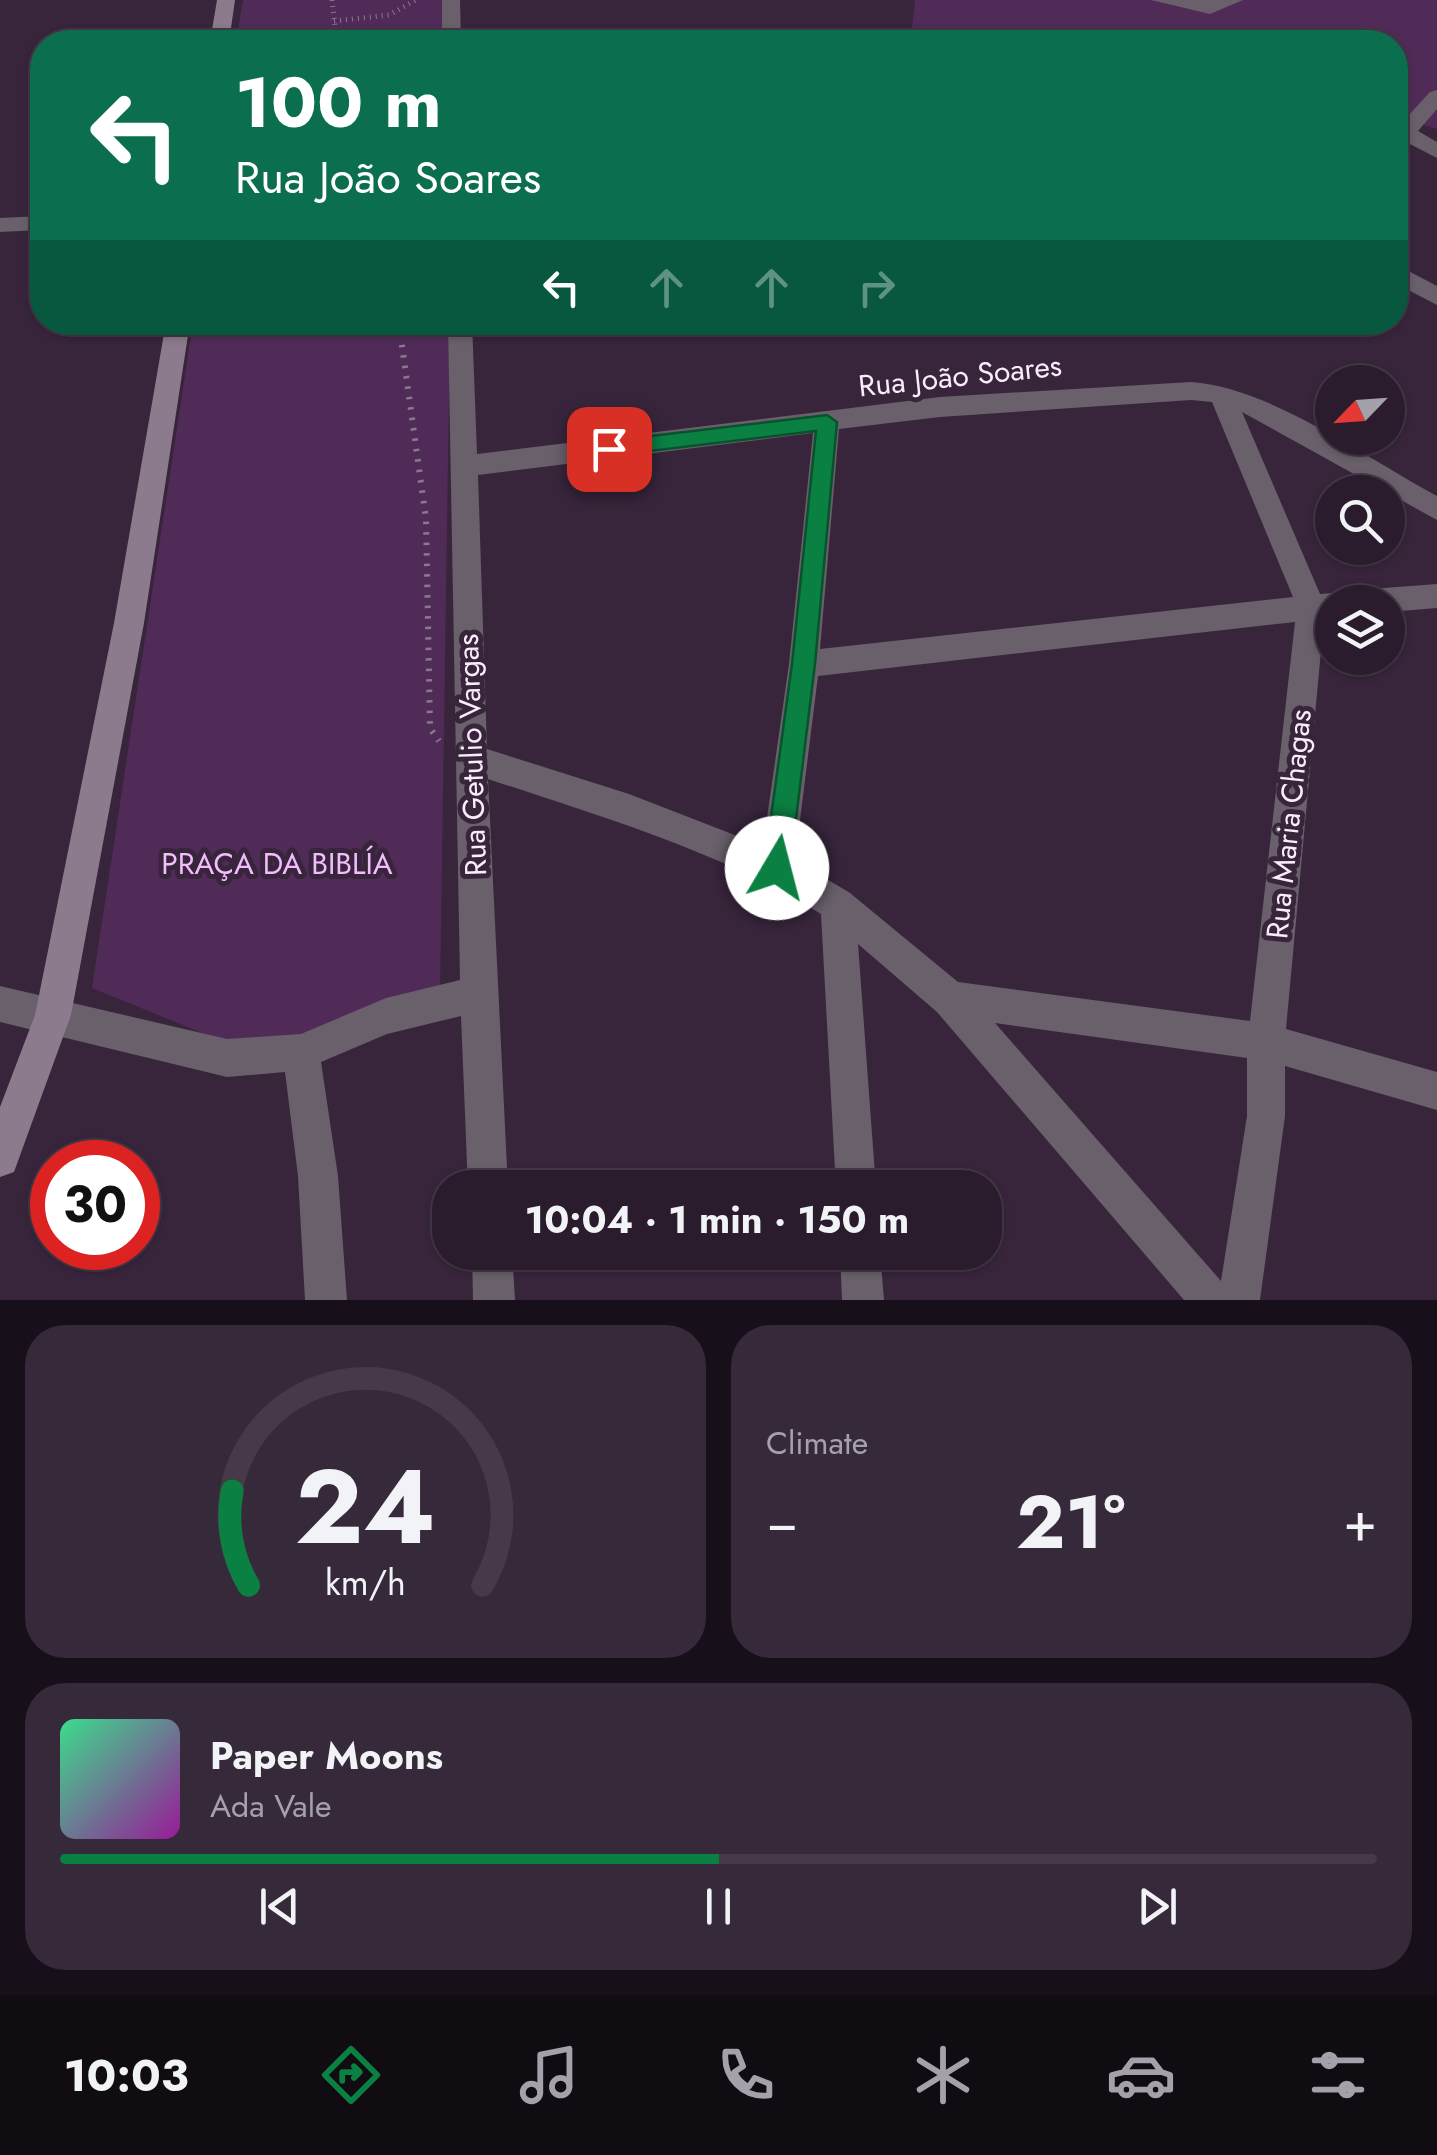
<!DOCTYPE html>
<meta charset="utf-8">
<style>
:root{--surface:#2a1c2d;--page:#362939;--text:#f1f3f6;--muted:#a5a1aa;--line:#463a49;--accent:#0b8043}
body{margin:0;font-family:Jost,sans-serif;background:var(--page);color:var(--text);height:100vh;display:flex;flex-direction:column;font-size:38px;white-space:nowrap}
*{box-sizing:border-box;margin:0}
p{font-size:32px;color:var(--muted)}
.icon{flex:none;width:55px;height:55px;fill:none;stroke:currentColor;stroke-width:2;stroke-linecap:round;stroke-linejoin:round}
.map{position:relative;height:1300px;overflow:hidden}
.details{display:flex;flex-direction:column;gap:25px;padding:25px;background:#170f19;flex:1}
.details>*{flex:none}
.guide{position:absolute;left:30px;top:30px;width:1378px;height:305px;border-radius:40px;box-shadow:0 2px 8px #0004,0 0 0 2px var(--line);background:#0b6e4f;color:#fff;overflow:hidden}
.needle{width:65px;rotate:245deg}
.buttons{position:absolute;left:1315px;top:365px;display:grid;gap:20px}
.buttons a{display:grid;place-items:center;width:90px;height:90px;border-radius:50%;background:var(--surface);box-shadow:0 2px 8px #0004,0 0 0 2px var(--line);font-size:50px}
.speed{position:absolute;left:30px;top:1140px;display:flex;gap:20px;font-size:50px;font-weight:700;text-align:center}
.speed>*{display:grid;place-content:center;width:130px;height:130px;border-radius:50%;background:var(--surface);box-shadow:0 2px 8px #0004,0 0 0 2px var(--line);line-height:1}
.speed .limit{border:15px solid #d22;background:#fff;color:#111}
.pin{position:absolute;display:grid;place-items:center;width:85px;height:85px;color:#fff;margin:-42px;border-radius:20px;box-shadow:0 5px 15px #0006}
.me{position:absolute;width:110px;margin:-55px;rotate:8deg;stroke-linejoin:round;filter:drop-shadow(0 0 8px #0008)}
.turn{display:flex;align-items:center;gap:35px;height:210px;padding:0 40px;font-size:45px}
.turn .icon{width:130px;height:130px;stroke-width:2.5}
.turn b{display:block;font-size:70px;line-height:85px}
.lanes{display:flex;align-items:center;height:95px;padding:0 40px;background:#0003;justify-content:center;gap:50px;direction:ltr}
.lanes .off{opacity:.35}
.big{font-size:75px;font-weight:700;line-height:1.1}
.details .tile{flex:1;display:flex;flex-direction:column;justify-content:center;gap:15px;min-width:0;padding:0 35px;border-radius:40px;background:var(--page)}
.details .dial{align-items:center;gap:0}
.dial svg{height:260px;overflow:visible;fill:none;stroke:var(--line);stroke-width:7;stroke-linecap:round;text-anchor:middle}
.dial text{fill:var(--text);stroke:none}
.song{display:flex;align-items:center;gap:30px}
.cover{width:120px;height:120px;border-radius:15px;background:linear-gradient(135deg,hsl(150 70% 55%),hsl(300 70% 35%))}
.played{height:10px;border-radius:5px;background:linear-gradient(90deg,var(--accent) 50%,var(--line) 50%)}
.keys{display:flex;justify-content:space-around;direction:ltr}
.heat{display:flex;justify-content:space-between;align-items:center;font-size:55px;direction:ltr}
.details .tiles{flex:1;display:grid;gap:25px;grid-template-columns:1fr 1fr}
.tile:last-child{grid-column:span 2}
.trip{position:absolute;left:432px;top:1170px;width:570px;height:100px;border-radius:40px;background:var(--surface);box-shadow:0 2px 8px #0004,0 0 0 2px var(--line);font-weight:700;line-height:100px;text-align:center}
.tabs{display:flex;height:160px;justify-content:space-around;align-items:center;background:#110b12;color:var(--muted)}
.tabs .icon{width:70px;height:70px}
.tabs .selected{color:var(--accent)}
.tabs b{font-size:45px;color:var(--text)}
.map>svg:first-child{display:block}
.green{fill:#512b58}
.lines{fill:none;stroke-linecap:round;stroke-linejoin:round}
.path-far1{stroke:#89798c;stroke-width:5;stroke-dasharray:1 5;stroke-linecap:butt}
.path{stroke:#89798c;stroke-width:6;stroke-dasharray:2.5 8;stroke-linecap:butt}
.street{fill:#69606b;fill-rule:evenodd}
.secondary{fill:#8b7b8d;fill-rule:evenodd}
.route{fill:#0b8043;stroke:#07532c;stroke-width:2.5}
.labels{text-anchor:middle;stroke-width:10;stroke-linejoin:round;paint-order:stroke}
.street-label{font-size:30px;fill:#f9ecfb;stroke:#38253c}
.park-label{font-size:30px;fill:#f2bdfc;stroke:#38253c}
</style>
<div class="map">
<svg width="1437" height="1300" viewBox="0 0 1437 1300">
<rect width="100%" height="100%" fill="#38253c"/>
<path class="green" d="M 243,0 L 442,0 L 443,42 L 236,42 Z
M 915,0 L 1437,0 L 1437,129 L 1395,116 L 1395,42 L 969,42 L 912,29 Z
M 193,323 L 450,323 L 440,993 L 249,1052 L 92,988 Z"/>
<g class="lines">
<path class="path-far1" d="M 332,0 L 337,42
M 334,21 L 389,15 L 416,0
M 399,322 L 400,327"/>
<path class="path" d="M 399,324 L 426,519 L 430,728 L 439,741"/>
<path class="street" d="M 442,0 L 460,0 L 461,42 L 442,42 Z
M 1151,0 L 1243,0 L 1210,14 Z
M 1437,90 L 1437,109 L 1418,131 L 1437,142 L 1437,158 L 1408,143 L 1395,153 L 1395,130 L 1430,92 Z
M 42,216 L 42,230 L 0,232 L 0,218 Z
M 1395,264 L 1437,286 L 1437,305 L 1395,283 Z
M 448,322 L 472,322 L 477,454 L 940,397 L 1191,382 C 1269,387 1367,458 1437,496 L 1437,520 L 1242,412 L 1320,594 L 1332,593 L 1344,599 L 1357,590 L 1437,584 L 1437,608 L 1388,612 L 1388,602 L 1332,602 L 1332,617 L 1324,618 L 1286,1029 L 1437,1072 L 1437,1110 L 1285,1066 L 1285,1116 L 1260,1300 L 1184,1300 L 937,1012 L 858,944 L 876,1188 L 836,1188 L 821,914 C 719,851 602,817 488,779 L 508,1188 L 468,1188 L 461,1016 L 387,1034 L 321,1062 L 338,1176 L 347,1300 L 305,1300 L 298,1176 L 285,1072 L 227,1077 L 0,1022 L 0,986 L 227,1039 L 301,1034 L 386,998 L 460,980 ZM 1191,400 L 1212,402 L 1293,597 L 820,649 L 839,429 L 940,417 ZM 813,433 L 789,664 L 763,846 L 629,794 L 487,749 L 478,475 ZM 1295,622 L 1250,1021 L 958,982 L 850,893 L 795,860 L 818,676 ZM 995,1023 L 1247,1058 L 1247,1116 L 1221,1281 Z
M 472,1252 L 512,1252 L 515,1300 L 473,1300 Z
M 840,1252 L 880,1252 L 884,1300 L 842,1300 Z"/>
<path class="secondary" d="M 217,0 L 235,0 L 229,42 L 210,42 Z
M 166,322 L 190,322 L 144,623 L 71,1015 L 14,1172 L 0,1177 L 0,1107 L 35,1015 L 114,623 Z"/>
</g>
<path class="route" d="M 827,415 L 837,422 L 815,664 L 790,868 L 786,877 L 777,881 L 768,877 L 764,868 L 792,664 L 816,431 L 609,456 L 599,449 L 609,441 Z"/>
<g class="labels">
<g class="street-label">
<text transform="translate(960 376) rotate(-6)" y="10">Rua João Soares</text>
<text transform="translate(472 755) rotate(-92)" y="10">Rua Getulio Vargas</text>
<text transform="translate(1289 824) rotate(-84)" y="10">Rua Maria Chagas</text>
</g>
<g class="park-label">
<text x="277" y="874">PRAÇA DA BIBLÍA</text>
</g>
</g>
</svg>
<div class="buttons">
<a><svg class="needle" viewBox="-14 -14 28 28"><path d="M0-13l5 13h-10z" fill="#e53935"/><path d="M0 13l5-13h-10z" fill="#a5a1aa"/></svg></a>
<a><svg class="icon" aria-label="search" viewBox="0 0 24 24"><circle cx="10" cy="10" r="6"/><path d="M15 15l6 6"/></svg></a>
<a><svg class="icon" aria-label="layers" viewBox="0 0 24 24"><path d="M12 4l9 5-9 5-9-5zM3 14l9 5 9-5"/></svg></a>
</div>
<div class="speed"><div class="limit">30</div></div>
<div class="pin" style="left:609px;top:449px;background:#d93025"><svg class="icon" aria-label="arrive" viewBox="0 0 24 24"><path d="M6 21V4h12l-3 4 3 4H6"/></svg></div>
<svg class="me" style="left:777px;top:868px" viewBox="-20 -20 40 40"><circle r="19" fill="#fff"/><path d="M0-13L10 11 0 6-10 11z" fill="#0b8043"/></svg>
<div class="trip">10:04 · 1 min · 150 m</div>
<div class="guide">
<div class="turn"><svg class="icon" aria-label="left" viewBox="0 0 24 24"><path d="M17 20v-9H6M10 6l-5 5 5 5"/></svg><div><b>100 m</b>Rua João Soares</div></div>
<div class="lanes"><svg class="icon" aria-label="left" viewBox="0 0 24 24"><path d="M17 20v-9H6M10 6l-5 5 5 5"/></svg><svg class="icon off" aria-label="ahead" viewBox="0 0 24 24"><path d="M12 20V5M6 11l6-6 6 6"/></svg><svg class="icon off" aria-label="ahead" viewBox="0 0 24 24"><path d="M12 20V5M6 11l6-6 6 6"/></svg><svg class="icon off" aria-label="right" viewBox="0 0 24 24"><path d="M7 20v-9h11M14 6l5 5-5 5"/></svg></div>
</div>
</div>
<section class="details">
<div class="tiles">
<div class="tile dial"><svg viewBox="0 0 100 80">
<path d="M14 69A42 42 0 1 1 86 69"/>
<path d="M14 69A42 42 0 0 1 9 40" stroke="#0b8043"/>
<text x="50" y="56" font-size="32" font-weight="700">24</text>
<text x="50" y="72" font-size="11">km/h</text>
</svg></div>
<div class="tile"><p>Climate</p>
<div class="heat"><a>−</a><b class="big">21°</b><a>+</a></div>
</div>
<div class="tile">
<div class="song"><i class="cover"></i><div><b>Paper Moons</b><p>Ada Vale</p></div></div>
<div class="played"></div>
<div class="keys"><svg class="icon" aria-label="previous" viewBox="0 0 24 24"><path d="M18 5L8 12l10 7zM5 5v14"/></svg><svg class="icon" aria-label="pause" viewBox="0 0 24 24"><path d="M8 5v14M16 5v14"/></svg><svg class="icon" aria-label="next" viewBox="0 0 24 24"><path d="M6 5l10 7-10 7zM19 5v14"/></svg></div>
</div>
</div>
</section>
<nav class="tabs">
<b>10:03</b>
<svg class="icon selected" aria-label="directions" viewBox="0 0 24 24"><path d="M12 3l9 9-9 9-9-9zM9 14v-3h6M13 9l2 2-2 2"/></svg>
<svg class="icon" aria-label="music" viewBox="0 0 24 24"><path d="M9 18V5l10-2v13"/><circle cx="6" cy="18" r="3"/><circle cx="16" cy="16" r="3"/></svg>
<svg class="icon" aria-label="phone" viewBox="0 0 24 24"><path d="M5 4h4l2 5-3 2q2 4 5 5l2-3 5 2v4C11 20 4 13 5 4z"/></svg>
<svg class="icon" aria-label="climate" viewBox="0 0 24 24"><path d="M12 3v18M4 7l16 10M4 17L20 7"/></svg>
<svg class="icon" aria-label="car" viewBox="0 0 24 24"><path d="M5 17H2v-5l4-1 3-4h7l3 4 3 1v5h-3M9 17h6M6 11h13"/><circle cx="7" cy="17" r="2"/><circle cx="17" cy="17" r="2"/></svg>
<svg class="icon" aria-label="filters" viewBox="0 0 24 24"><path d="M4 7h16M4 17h16"/><circle cx="9" cy="7" r="2"/><circle cx="15" cy="17" r="2"/></svg>
</nav>
